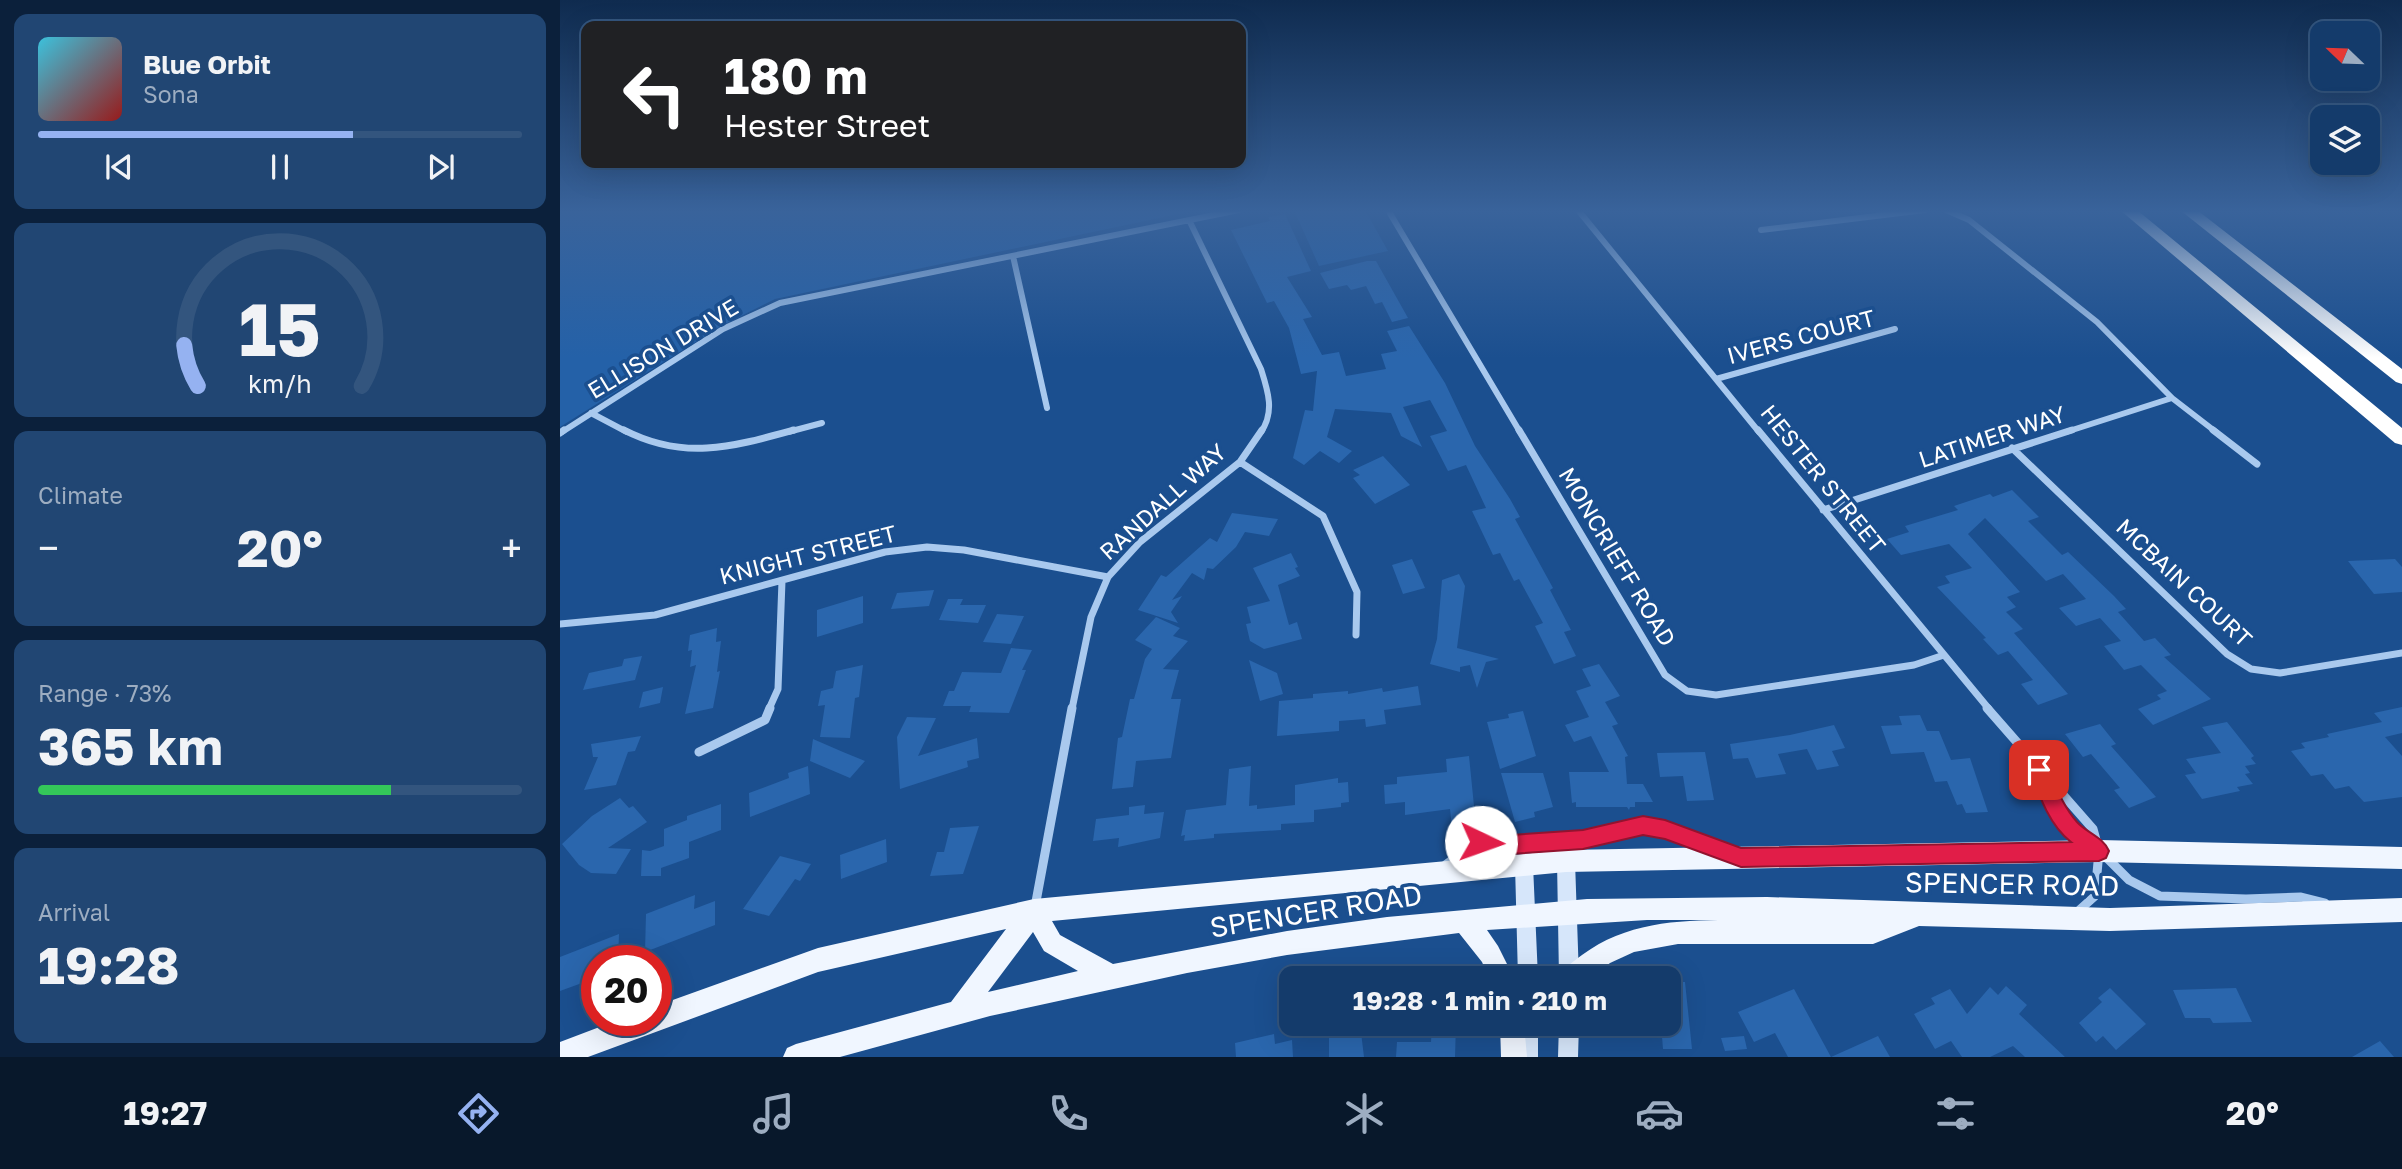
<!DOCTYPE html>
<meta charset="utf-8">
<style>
:root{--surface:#143b6b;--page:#214673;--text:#f1f3f6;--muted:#9dadc1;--line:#33557e;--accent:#95b2f1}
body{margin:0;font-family:"Golos Text",sans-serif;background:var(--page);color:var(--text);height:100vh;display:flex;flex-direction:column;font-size:26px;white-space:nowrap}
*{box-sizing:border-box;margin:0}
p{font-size:23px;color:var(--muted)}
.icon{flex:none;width:38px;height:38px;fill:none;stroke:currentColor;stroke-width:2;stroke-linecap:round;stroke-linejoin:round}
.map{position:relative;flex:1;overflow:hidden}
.sheet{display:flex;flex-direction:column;gap:14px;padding:14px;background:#0b203b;width:560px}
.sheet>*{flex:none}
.top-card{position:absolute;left:21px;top:21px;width:665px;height:147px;border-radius:14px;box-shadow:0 7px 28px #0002,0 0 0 2px var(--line);background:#202124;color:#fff;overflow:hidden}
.needle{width:46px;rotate:293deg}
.tools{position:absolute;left:1750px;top:21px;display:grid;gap:14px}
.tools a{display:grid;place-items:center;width:70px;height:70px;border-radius:14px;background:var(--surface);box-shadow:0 7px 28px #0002,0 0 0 2px var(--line);font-size:35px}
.speed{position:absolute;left:21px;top:945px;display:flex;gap:14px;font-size:35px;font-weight:700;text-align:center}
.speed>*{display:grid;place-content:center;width:91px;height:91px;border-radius:50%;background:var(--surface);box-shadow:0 7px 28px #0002,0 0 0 2px var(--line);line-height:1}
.speed .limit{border:10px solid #d22;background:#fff;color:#111}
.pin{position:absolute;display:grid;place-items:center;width:60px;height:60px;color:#fff;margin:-30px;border-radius:14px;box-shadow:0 4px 10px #0006}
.me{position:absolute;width:77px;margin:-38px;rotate:93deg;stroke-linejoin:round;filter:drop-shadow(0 0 5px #0008)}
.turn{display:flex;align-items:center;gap:24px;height:147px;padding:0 28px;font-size:32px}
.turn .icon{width:91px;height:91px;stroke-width:2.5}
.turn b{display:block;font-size:49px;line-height:60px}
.big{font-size:52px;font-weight:700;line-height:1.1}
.sheet .card{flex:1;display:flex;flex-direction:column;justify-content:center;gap:10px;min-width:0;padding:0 24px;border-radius:14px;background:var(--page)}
.sheet .dial{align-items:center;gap:0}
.dial svg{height:182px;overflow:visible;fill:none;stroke:var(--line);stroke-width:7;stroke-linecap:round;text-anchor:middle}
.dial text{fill:var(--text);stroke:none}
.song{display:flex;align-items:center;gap:21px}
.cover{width:84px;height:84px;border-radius:10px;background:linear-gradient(135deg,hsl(190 70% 55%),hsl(0 70% 35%))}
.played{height:7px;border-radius:4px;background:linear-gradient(90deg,var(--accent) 65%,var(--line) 65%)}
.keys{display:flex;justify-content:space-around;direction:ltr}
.heat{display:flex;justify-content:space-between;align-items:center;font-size:38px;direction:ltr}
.charge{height:10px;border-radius:5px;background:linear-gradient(90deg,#34c759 73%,var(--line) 0)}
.trip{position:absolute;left:719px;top:966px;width:402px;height:70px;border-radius:14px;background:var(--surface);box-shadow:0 7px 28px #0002,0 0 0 2px var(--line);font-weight:700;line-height:70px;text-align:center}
.dock{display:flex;height:112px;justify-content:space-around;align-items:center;background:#08182b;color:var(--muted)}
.dock .icon{width:49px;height:49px}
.dock .active{color:var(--accent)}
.dock b{font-size:32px;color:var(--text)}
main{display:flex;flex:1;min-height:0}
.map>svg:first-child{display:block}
.green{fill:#2461a8}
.building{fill:#2a66ad}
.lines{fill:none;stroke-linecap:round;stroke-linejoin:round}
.lane{stroke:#a9c9ee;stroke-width:7}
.street-far2{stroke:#a9c9ee;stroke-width:6}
.street-far1{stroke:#a9c9ee;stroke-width:7}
.street{stroke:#a9c9ee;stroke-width:9}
.secondary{fill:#d6e6fa;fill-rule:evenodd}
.primary{fill:#f0f6ff;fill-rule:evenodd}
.highway{fill:#fff;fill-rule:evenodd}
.route{fill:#e11d48;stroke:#92132f;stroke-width:2}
.labels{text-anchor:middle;stroke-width:7;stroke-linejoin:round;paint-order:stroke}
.street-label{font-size:23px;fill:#fff;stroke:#1b4f8f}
.near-street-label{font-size:28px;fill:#fff;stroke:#1b4f8f}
</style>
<main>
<section class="sheet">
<div class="card">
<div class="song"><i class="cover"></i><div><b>Blue Orbit</b><p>Sona</p></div></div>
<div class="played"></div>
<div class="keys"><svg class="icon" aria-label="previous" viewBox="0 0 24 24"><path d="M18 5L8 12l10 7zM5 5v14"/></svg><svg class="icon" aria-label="pause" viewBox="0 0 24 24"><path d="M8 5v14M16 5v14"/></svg><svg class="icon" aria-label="next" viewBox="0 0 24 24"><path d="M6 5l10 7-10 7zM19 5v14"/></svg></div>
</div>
<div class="card dial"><svg viewBox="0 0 100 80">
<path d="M14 69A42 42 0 1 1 86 69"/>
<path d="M14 69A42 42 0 0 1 8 51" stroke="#95b2f1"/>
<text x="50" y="56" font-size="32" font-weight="700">15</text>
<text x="50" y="72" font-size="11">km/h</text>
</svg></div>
<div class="card"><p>Climate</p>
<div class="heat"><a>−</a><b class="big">20°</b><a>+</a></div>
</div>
<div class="card"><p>Range · 73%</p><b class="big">365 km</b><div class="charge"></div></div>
<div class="card"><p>Arrival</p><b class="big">19:28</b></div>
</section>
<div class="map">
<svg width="1842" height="1057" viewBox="0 0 1842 1057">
<rect width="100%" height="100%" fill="#1b4f8f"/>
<path class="green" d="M 0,210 L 637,210 L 215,299 L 161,326 L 0,427 Z
M 734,210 L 805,210 L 828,251 L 759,266 Z"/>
<path class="building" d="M 725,214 L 751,271 L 727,277 L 752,317 L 743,319 L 762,355 L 779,352 L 786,376 L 826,369 L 821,354 L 837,351 L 827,331 L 849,326 L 885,383 L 915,446 L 950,499 L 960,517 L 955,519 L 993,588 L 990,590 L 1011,630 L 1004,632 L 1016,656 L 994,664 L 975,626 L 983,623 L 959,579 L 954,581 L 940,553 L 933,555 L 912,511 L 926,508 L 906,465 L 888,471 L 870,436 L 887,431 L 870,400 L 843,407 L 862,447 L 841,436 L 831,413 L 775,409 L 767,437 L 792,451 L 779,463 L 760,451 L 744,465 L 733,458 L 745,410 L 753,411 L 757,371 L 741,374 L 729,328 L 714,301 L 707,303 L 671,230 L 710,221 L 708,217 Z
M 807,261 L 816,261 L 848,318 L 832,322 L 822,302 L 815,304 L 806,286 L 791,290 L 787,285 L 769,289 L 760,273 Z
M 823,456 L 850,485 L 815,504 L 793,478 L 800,475 L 793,470 Z
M 1452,490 L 1479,517 L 1468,521 L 1502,555 L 1508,552 L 1554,596 L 1566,609 L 1558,612 L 1584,641 L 1595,638 L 1611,655 L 1604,657 L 1651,699 L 1593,725 L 1578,709 L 1601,699 L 1597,695 L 1607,691 L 1581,665 L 1564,670 L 1544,646 L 1561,641 L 1540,618 L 1516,626 L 1499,608 L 1526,599 L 1503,574 L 1486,581 L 1425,518 L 1408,534 L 1460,592 L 1447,597 L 1456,607 L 1446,612 L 1463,629 L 1454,633 L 1508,694 L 1478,705 L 1461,684 L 1473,680 L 1448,651 L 1438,655 L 1423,639 L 1426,638 L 1377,587 L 1390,583 L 1385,576 L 1412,568 L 1389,544 L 1341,555 L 1327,539 L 1349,532 L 1345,526 L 1398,510 L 1394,506 L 1430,494 L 1433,497 Z
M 672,513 L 718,519 L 709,536 L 685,532 L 676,547 L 653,569 L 647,568 L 644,580 L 632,573 L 612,600 L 622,596 L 611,612 L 618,623 L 578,610 L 601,575 L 606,577 L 650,538 L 657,542 Z
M 731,553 L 738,567 L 735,568 L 740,576 L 718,585 L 729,625 L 737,622 L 742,639 L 704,649 L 690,641 L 686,624 L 691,623 L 687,607 L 710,601 L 693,568 Z
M 852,559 L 865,588 L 843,594 L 832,565 Z
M 1835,559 L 1842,567 L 1842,592 L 1814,594 L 1788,561 Z
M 899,574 L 905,586 L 897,648 L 939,659 L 926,662 L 917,688 L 910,665 L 900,667 L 900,672 L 870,664 L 877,639 L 882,580 Z
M 374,590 L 369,606 L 331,609 L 337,593 Z
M 303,596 L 303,623 L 257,637 L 257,610 Z
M 388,599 L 403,599 L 400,605 L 426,605 L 418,623 L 379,620 Z
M 437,614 L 464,616 L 451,644 L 423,642 Z
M 596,617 L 620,628 L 613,636 L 628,641 L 603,669 L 619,670 L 611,699 L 621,699 L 611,758 L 576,761 L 573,787 L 552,789 L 558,738 L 562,737 L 570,699 L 574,699 L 585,659 L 592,649 L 575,640 Z
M 157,628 L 156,642 L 161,641 L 157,672 L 160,671 L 153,708 L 125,714 L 136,665 L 130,667 L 132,650 L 128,651 L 130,635 Z
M 451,648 L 472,650 L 462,670 L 466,670 L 449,713 L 409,712 L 411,706 L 383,706 L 389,691 L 394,691 L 402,672 L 441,673 Z
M 82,656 L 75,680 L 23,690 L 29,673 L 62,666 L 64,659 Z
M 689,660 L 717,673 L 723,694 L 700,701 Z
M 1039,664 L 1060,696 L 1045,702 L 1058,724 L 1052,726 L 1068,756 L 1065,757 L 1067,784 L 1083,784 L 1093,802 L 1075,802 L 1075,807 L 1070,807 L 1069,810 L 1067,807 L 1016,807 L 1016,802 L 1012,803 L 1009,772 L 1049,772 L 1031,736 L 1014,742 L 1005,725 L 1029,717 L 1016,691 L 1031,686 L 1022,669 Z
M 303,665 L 299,697 L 295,698 L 290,738 L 260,737 L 265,705 L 258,706 L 261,691 L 273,688 L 276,671 Z
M 858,686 L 861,705 L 824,710 L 826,724 L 806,727 L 805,719 L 779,721 L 779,731 L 717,736 L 719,701 L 753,698 L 753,694 L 788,691 L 788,694 L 822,688 L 823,692 Z
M 103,687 L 100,703 L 79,708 L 83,692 Z
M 1842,707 L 1842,733 L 1825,737 L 1842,756 L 1842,797 L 1804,802 L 1789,786 L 1775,789 L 1763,774 L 1751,776 L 1731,751 L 1745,748 L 1741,743 L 1769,737 L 1767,734 L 1822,722 L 1814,713 Z
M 963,711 L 976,756 L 940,769 L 927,722 L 949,718 L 948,714 Z
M 1360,715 L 1367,731 L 1379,731 L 1391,760 L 1410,758 L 1428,812 L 1406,813 L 1402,804 L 1397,805 L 1387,781 L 1375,782 L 1364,752 L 1331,754 L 1321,726 L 1342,725 L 1339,716 Z
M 347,717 L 376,718 L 358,756 L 417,738 L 419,758 L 407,761 L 408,767 L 340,789 L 337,737 Z
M 1667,722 L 1694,756 L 1691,758 L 1696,764 L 1685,766 L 1690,773 L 1685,774 L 1693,784 L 1677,787 L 1680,791 L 1642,799 L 1625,775 L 1636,773 L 1626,759 L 1661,753 L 1642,727 Z
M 1540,724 L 1556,744 L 1551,746 L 1596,797 L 1569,808 L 1554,790 L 1560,788 L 1531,754 L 1523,757 L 1505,734 Z
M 1274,725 L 1285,748 L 1272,751 L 1279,766 L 1257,770 L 1247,749 L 1218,754 L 1226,774 L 1196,778 L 1188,758 L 1173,759 L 1170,744 L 1230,735 Z
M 81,736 L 75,751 L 68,752 L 56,785 L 24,790 L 38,757 L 33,757 L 31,744 Z
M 253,739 L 283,752 L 305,761 L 290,778 L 250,761 Z
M 1145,752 L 1154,800 L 1127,801 L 1123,776 L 1100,777 L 1097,753 Z
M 909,756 L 916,826 L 892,828 L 890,809 L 845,815 L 845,802 L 825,804 L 824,785 L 837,784 L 837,777 L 887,772 L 886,759 Z
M 248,766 L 250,794 L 190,817 L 189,793 L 229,778 L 228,773 Z
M 691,766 L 689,806 L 697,805 L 697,809 L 735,805 L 735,785 L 778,778 L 778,783 L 788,782 L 789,802 L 781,803 L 781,807 L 754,810 L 754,822 L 721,824 L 721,830 L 654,834 L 654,838 L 624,841 L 625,835 L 621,836 L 626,810 L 666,805 L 669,769 Z
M 941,773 L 983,773 L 993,807 L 974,812 L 975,817 L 955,822 Z
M 60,798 L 69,808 L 73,806 L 87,822 L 48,848 L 71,849 L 56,874 L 31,873 L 19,865 L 2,844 L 32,816 Z
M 161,804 L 161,830 L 129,842 L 129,858 L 101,868 L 101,876 L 81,876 L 82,850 L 90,851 L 104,846 L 104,829 L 127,820 L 127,816 Z
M 585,805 L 584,814 L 604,812 L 600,838 L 558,847 L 559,838 L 533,841 L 536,819 L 569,815 L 569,807 Z
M 419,826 L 403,874 L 370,876 L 377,852 L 384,852 L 390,828 Z
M 326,839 L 327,862 L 281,879 L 280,855 Z
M 220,856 L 251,864 L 240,881 L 235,879 L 209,916 L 183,909 Z
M 135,895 L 134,909 L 155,901 L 155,925 L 85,952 L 86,914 Z
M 59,934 L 58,961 L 37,961 L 37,971 L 22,977 L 22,983 L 0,991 L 0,957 Z
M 1110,982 L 1125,982 L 1132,1049 L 1103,1049 L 1101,1024 L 1110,1024 Z
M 1446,986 L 1467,1005 L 1459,1014 L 1505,1057 L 1465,1057 L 1453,1046 L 1430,1057 L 1402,1057 L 1391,1041 L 1375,1049 L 1354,1014 L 1375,1004 L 1371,998 L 1390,989 L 1407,1014 L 1430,987 L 1438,995 Z
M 1550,988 L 1586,1024 L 1556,1050 L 1543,1036 L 1536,1042 L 1519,1023 L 1542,1002 L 1538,998 Z
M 1676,988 L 1692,1022 L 1653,1023 L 1650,1018 L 1625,1018 L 1613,990 Z
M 1234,989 L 1271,1057 L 1228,1057 L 1215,1033 L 1194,1042 L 1178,1012 Z
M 800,1024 L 804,1057 L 769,1057 L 769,1028 Z
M 872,1024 L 896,1024 L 895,1057 L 836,1057 L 837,1042 L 871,1042 Z
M 714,1034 L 715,1044 L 732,1040 L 733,1057 L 676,1057 L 675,1043 Z
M 1184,1036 L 1187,1049 L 1165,1051 L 1161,1038 Z
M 1318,1036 L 1330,1057 L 1271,1057 Z
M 1820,1041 L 1834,1057 L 1792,1057 Z"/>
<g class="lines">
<path class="lane" d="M 885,864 L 909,846 L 921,842 L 937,845 L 1023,839 L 1083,826 L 1106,830 L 1156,850"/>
<path class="street-far2" d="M 828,210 L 960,432
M 1018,210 L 1199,432
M 1386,210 L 1409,220 L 1537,322 L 1612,398 L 1656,432
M 630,222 L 701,369 C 708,391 715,412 701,432
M 1201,230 L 1365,210
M 453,256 L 487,408
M 1156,379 L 1335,329
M 31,413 L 67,432
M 2,432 L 163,329 L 220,303 L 679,210
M 228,432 L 262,423
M 1506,432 L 1612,398"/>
<path class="street-far1" d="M 64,430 C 124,461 172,447 234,430
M 959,430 L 1105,675 L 1127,691 L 1156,695 L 1354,665 L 1384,655
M 1198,430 L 1429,709
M 1653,430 L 1697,464
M 0,433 L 4,430
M 1452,448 L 1667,654 L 1691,669 L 1720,673 L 1842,653
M 680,462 L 763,516 L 797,592 L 796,635
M 1263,510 L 1512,430
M 0,624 L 95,615 L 325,552 L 367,547 L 404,550 L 548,577
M 209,709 L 218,689 L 222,581
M 512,709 L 531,617 L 548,577 L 580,542 L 680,462 L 702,430"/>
<path class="street" d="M 1427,708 L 1533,829 L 1539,851 L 1535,896 L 1516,913
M 139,752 L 205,720 L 210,708
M 1481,774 L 1500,814 L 1531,845
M 1546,857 L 1569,880 L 1600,896 L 1686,899 L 1741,897 L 1765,903
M 475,907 L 512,708"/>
<path class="secondary" d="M 1006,852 L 1012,855 L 1015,861 L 1019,978 L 999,978 L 997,861 L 1000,855 Z
M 964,856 L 970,859 L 973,865 L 978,978 L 958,978 L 955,865 L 958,859 Z
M 958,1024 L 978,1024 L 978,1057 L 958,1057 Z
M 999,1024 L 1019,1024 L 1018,1057 L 998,1057 Z"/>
<path class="primary" d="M 1539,840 L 1842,847 L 1842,869 L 1539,862 L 1006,872 L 492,921 L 500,935 L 553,964 L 727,931 L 827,917 L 1027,899 L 1207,897 L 1550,908 L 1842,898 L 1842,922 L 1550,931 L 1359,926 L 1313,944 L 1118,944 L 1074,952 L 1050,963 L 1031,978 L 1000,978 C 1004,967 1013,962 1022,955 C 1074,916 1138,920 1200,920 L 1087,920 L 927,930 L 938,946 L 954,978 L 929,978 L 922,962 L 899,933 L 727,955 L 627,973 L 430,1016 L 280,1057 L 223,1057 L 227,1048 L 236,1044 L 391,1002 L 446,929 L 258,972 L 28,1057 L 0,1057 L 0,1042 L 58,1020 L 96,1020 L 96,1006 L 258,948 L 474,899 L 1006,850 ZM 473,932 L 484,951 L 518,971 L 428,992 Z
M 940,1024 L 964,1024 L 967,1057 L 941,1057 Z"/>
<path class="highway" d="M 1560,210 L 1577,210 L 1842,428 L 1842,445 L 1835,443 Z
M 1620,210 L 1637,210 L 1842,369 L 1842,384 L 1836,382 Z"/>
</g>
<linearGradient id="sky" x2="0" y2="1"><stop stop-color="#0f2b4f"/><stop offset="0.59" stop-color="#39639b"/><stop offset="1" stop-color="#39639b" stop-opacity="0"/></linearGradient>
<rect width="1842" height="358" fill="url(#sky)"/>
<path class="route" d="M 1479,761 L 1486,764 C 1495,784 1502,805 1517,822 C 1527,833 1543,837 1549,851 L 1546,858 L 1539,861 L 1181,867 L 1105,839 L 1083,835 L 1023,849 L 937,855 L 914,849 L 911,842 L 914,835 L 921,832 L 937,836 L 1023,830 L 1083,816 L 1105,820 L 1181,848 L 1511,842 C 1489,825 1479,795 1470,770 L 1472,764 Z"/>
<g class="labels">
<g class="street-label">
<text transform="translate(1241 337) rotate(-15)" y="8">IVERS COURT</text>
<text transform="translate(103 349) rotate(-31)" y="8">ELLISON DRIVE</text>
<text transform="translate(1432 437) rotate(-18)" y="8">LATIMER WAY</text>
<text transform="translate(1263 479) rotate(51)" y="8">HESTER STREET</text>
<text transform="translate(603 502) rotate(-42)" y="8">RANDALL WAY</text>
<text transform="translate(248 555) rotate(-14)" y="8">KNIGHT STREET</text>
<text transform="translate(1057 557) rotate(59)" y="8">MONCRIEFF ROAD</text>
<text transform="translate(1624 583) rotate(43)" y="8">MCBAIN COURT</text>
</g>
<g class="near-street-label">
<text transform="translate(1452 884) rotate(1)" y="10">SPENCER ROAD</text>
<text transform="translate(756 911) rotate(-9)" y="10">SPENCER ROAD</text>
</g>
</g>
</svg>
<div class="tools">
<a><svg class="needle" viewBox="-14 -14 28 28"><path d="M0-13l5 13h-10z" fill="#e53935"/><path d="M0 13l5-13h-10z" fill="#9dadc1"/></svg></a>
<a><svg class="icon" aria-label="layers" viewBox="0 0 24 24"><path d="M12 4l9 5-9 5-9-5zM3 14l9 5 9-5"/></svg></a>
</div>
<div class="speed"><div class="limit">20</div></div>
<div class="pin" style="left:1479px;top:770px;background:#d93025"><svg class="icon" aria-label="arrive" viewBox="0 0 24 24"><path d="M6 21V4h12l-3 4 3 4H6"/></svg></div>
<svg class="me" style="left:921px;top:842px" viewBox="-20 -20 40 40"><circle r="19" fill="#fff"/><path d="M0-13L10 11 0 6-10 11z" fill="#e11d48"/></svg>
<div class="trip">19:28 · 1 min · 210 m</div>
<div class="top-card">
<div class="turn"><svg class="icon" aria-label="left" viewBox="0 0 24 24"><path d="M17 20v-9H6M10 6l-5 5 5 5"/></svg><div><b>180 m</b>Hester Street</div></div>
</div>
</div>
</main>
<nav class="dock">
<b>19:27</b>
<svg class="icon active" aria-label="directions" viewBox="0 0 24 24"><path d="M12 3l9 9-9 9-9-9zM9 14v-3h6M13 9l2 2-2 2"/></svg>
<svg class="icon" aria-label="music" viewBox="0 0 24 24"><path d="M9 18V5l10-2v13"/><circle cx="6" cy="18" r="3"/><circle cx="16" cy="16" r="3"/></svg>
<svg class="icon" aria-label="phone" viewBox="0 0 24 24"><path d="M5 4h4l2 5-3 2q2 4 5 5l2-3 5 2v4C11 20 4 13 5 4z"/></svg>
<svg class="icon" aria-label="climate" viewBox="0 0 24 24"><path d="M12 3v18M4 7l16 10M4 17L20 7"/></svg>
<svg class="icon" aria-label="car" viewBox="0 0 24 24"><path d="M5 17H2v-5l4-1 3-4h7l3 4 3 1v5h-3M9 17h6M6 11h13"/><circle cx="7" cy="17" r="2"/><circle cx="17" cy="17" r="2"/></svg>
<svg class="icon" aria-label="filters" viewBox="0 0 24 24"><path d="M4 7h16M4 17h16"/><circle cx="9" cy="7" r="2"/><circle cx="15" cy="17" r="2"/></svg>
<b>20°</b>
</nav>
